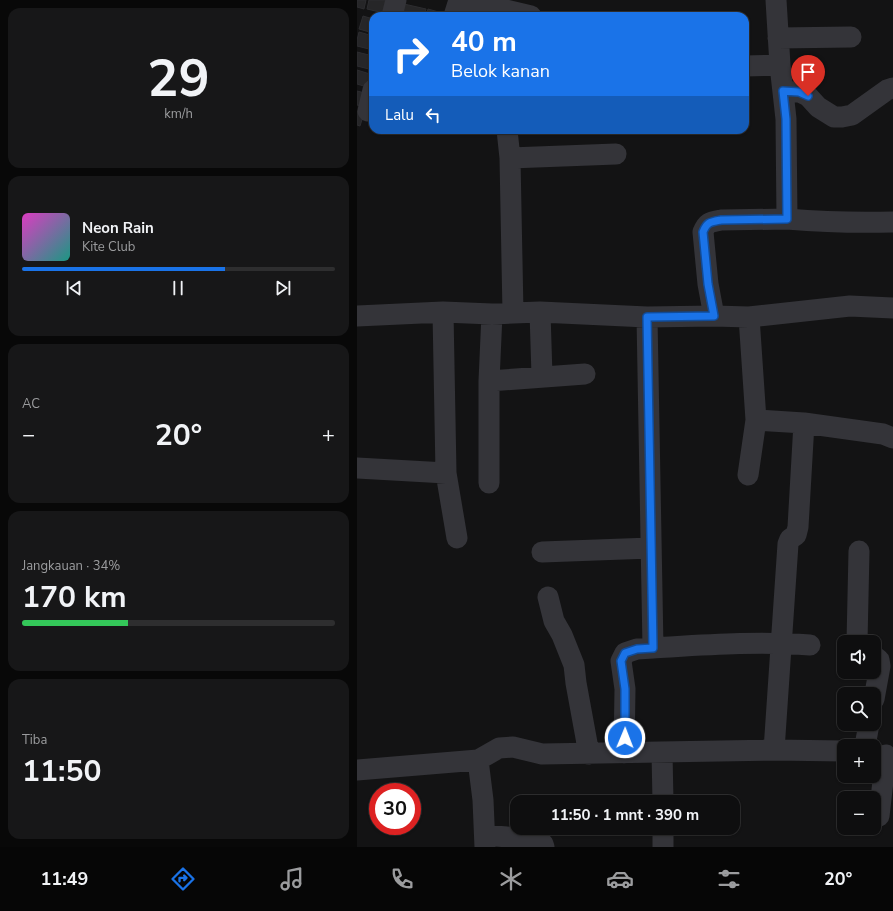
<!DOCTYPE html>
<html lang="id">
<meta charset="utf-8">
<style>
:root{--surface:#0e0e0f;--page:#171718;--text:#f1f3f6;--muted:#9b9c9e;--line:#2e2e2f;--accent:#1a73e8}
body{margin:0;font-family:"Nunito Sans",sans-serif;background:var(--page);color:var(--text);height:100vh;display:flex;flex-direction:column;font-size:15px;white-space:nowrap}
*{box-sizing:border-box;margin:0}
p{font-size:13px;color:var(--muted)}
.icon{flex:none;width:22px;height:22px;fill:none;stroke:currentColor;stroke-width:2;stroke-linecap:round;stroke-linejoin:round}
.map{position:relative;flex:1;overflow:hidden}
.details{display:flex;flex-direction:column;gap:8px;padding:8px;background:#080808;width:357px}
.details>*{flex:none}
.guide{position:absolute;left:12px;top:12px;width:380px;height:122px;border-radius:12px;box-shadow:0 1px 3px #0004,0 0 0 1px var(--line);background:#1a73e8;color:#fff;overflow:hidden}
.fabs{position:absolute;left:480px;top:635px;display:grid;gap:8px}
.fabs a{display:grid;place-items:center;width:44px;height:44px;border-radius:8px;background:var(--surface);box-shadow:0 1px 3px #0004,0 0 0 1px var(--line);font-size:20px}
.speed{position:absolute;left:12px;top:783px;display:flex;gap:8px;font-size:20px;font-weight:700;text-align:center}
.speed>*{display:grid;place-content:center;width:52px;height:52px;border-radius:50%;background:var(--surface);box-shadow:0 1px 3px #0004,0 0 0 1px var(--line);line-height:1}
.speed .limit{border:6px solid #d22;background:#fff;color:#111}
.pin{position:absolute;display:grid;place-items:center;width:34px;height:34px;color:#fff;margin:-41px -17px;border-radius:50% 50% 50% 0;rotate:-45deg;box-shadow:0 0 4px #0007}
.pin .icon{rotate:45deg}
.me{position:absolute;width:44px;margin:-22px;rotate:1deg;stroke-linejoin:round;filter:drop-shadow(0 0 3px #0008)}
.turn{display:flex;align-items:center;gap:14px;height:84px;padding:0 16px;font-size:18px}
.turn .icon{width:52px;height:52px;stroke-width:2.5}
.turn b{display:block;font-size:28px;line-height:34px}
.then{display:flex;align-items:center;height:38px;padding:0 16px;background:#0003;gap:8px;font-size:15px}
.big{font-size:30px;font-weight:700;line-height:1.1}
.details .tile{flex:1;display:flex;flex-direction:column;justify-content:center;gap:6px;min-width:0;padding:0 14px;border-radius:12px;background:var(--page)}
.details .dial{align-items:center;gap:0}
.dial b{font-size:52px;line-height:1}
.song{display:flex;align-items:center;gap:12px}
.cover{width:48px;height:48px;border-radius:6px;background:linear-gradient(135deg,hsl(310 70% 55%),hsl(170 70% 35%))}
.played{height:4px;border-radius:2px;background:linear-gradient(90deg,var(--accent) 65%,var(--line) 65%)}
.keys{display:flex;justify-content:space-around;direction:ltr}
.heat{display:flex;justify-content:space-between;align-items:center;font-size:22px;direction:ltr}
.charge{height:6px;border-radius:3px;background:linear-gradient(90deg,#34c759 34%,var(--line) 0)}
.trip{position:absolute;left:153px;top:795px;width:230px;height:40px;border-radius:12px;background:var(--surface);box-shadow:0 1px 3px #0004,0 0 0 1px var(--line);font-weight:700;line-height:40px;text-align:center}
.tabs{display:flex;height:64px;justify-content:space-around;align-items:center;background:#060606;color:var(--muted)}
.tabs .icon{width:28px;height:28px}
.tabs .on{color:var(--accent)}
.tabs b{font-size:18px;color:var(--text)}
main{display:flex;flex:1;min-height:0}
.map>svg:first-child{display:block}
.building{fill:#262628;stroke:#2d2d30}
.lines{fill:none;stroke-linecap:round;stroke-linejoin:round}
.minor{stroke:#343439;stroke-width:21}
.route-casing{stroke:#114b97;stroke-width:10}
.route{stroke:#1a73e8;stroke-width:7}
</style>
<main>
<section class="details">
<div class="tile dial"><b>29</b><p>km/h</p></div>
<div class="tile">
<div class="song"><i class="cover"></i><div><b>Neon Rain</b><p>Kite Club</p></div></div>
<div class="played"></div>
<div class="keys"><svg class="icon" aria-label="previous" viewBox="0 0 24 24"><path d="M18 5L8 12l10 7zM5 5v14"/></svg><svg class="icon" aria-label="pause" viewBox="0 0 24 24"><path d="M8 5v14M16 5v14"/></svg><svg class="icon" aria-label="next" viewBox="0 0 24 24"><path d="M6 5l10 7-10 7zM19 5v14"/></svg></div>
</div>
<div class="tile"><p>AC</p>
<div class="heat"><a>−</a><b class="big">20°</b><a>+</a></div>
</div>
<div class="tile"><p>Jangkauan · 34%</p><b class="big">170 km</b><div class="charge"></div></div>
<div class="tile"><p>Tiba</p><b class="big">11:50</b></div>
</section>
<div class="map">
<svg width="536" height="847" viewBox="0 0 536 847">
<rect width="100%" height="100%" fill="#131314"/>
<path class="building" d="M 0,0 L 9,0 L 7,9 L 0,7 Z
M 12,0 L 30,0 L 31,14 L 10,9 Z
M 47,4 L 69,9 L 67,16 L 44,16 Z
M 71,9 L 92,15 L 92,16 L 69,16 Z
M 6,16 L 16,19 L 16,33 L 2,29 Z
M 2,32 L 16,36 L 16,50 L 0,46 L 0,40 Z
M 0,52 L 16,56 L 16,70 L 0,66 Z
M 0,70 L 13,74 L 10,87 L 0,84 Z
M 0,91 L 8,93 L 5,106 L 0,105 Z
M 0,111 L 7,113 L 3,126 L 0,125 Z"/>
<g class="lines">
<path class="minor" d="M 107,0 L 174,16
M 419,0 L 423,65 L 429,119 L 430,219 C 466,222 501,223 536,222
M 35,16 L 39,0
M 97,16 L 102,0
M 421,38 L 494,37
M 388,66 L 423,65
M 426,91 L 443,92 L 451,96 L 461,107 L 477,117 L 485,117 L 495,115 L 530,90 L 536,88
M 11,111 L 16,90
M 150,130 L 153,158 L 156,313
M 153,158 L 259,154
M 183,312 L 185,376
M 0,316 L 86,312 L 135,314 L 156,313 L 183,312 L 290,317 L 357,316 L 392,317 L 493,306 L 536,308
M 357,316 L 351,284 L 346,232 C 350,222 353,222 364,220 L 430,219
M 132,381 L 228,374
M 399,420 L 447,423 L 526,434 L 536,438
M 0,468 L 89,473 L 86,312
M 89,473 L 100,538
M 391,475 L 399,420 L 392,317
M 132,483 L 132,381 L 135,314
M 185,552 L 294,548
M 191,597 L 197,621 L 205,635 L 217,665 L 219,683 L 232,754
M 500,642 L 502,551
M 296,648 C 348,645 400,641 453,645
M 517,656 L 522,660 L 523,666 L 517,699
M 508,746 L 512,724
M 417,750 C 422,682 426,613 431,544 L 433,539 L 439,535 L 441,527 L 447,423
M 305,752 L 306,802
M 267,753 L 268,689 L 264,661 L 268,653 L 280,649 L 296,648 L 290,317
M 121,760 L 126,800 L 128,847
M 0,770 L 121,760 L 142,748 L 156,747 L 185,754 L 417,750 L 487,751
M 522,816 L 529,755
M 128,835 L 173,839 L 186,844 L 187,847
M 306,847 L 306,828"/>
</g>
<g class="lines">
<g class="route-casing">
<path id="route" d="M 268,738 L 268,689 L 264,661 L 268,653 L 280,649 L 296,648 L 290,317 L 357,316 L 351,284 L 346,232 C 350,222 353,222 364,220 L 430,219 L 429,119 L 426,91 L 442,92 L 451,96"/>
</g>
<use href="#route" class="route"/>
</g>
</svg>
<div class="fabs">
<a><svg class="icon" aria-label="sound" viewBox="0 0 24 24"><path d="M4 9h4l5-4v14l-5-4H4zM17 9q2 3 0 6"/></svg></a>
<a><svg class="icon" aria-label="search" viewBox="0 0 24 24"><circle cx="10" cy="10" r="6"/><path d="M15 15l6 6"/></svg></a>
<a>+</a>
<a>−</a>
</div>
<div class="speed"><div class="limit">30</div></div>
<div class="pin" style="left:451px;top:96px;background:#d93025"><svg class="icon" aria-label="arrive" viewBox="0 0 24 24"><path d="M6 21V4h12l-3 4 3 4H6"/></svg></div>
<svg class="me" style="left:268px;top:738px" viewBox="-20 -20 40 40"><circle r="17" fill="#1a73e8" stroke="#fff" stroke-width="3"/><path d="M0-11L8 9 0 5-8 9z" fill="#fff"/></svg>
<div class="trip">11:50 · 1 mnt · 390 m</div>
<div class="guide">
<div class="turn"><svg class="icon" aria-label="right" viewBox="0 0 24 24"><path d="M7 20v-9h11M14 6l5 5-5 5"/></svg><div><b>40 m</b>Belok kanan</div></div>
<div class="then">Lalu<svg class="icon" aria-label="left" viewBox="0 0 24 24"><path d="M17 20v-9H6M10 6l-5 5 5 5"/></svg></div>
</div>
</div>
</main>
<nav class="tabs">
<b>11:49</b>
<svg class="icon on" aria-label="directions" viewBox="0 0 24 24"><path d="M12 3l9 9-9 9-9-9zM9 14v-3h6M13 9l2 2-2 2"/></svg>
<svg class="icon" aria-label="music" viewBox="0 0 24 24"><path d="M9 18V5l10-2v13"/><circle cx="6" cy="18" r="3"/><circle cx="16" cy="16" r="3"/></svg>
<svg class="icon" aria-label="phone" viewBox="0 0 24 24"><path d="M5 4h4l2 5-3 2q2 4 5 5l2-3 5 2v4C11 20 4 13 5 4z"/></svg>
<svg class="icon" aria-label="climate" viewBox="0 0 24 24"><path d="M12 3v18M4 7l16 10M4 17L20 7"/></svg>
<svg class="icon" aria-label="car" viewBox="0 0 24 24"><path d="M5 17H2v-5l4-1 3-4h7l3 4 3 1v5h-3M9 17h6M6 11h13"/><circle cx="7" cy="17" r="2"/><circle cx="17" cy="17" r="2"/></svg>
<svg class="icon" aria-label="filters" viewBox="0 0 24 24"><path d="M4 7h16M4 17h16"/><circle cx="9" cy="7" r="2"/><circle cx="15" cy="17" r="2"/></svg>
<b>20°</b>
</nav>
